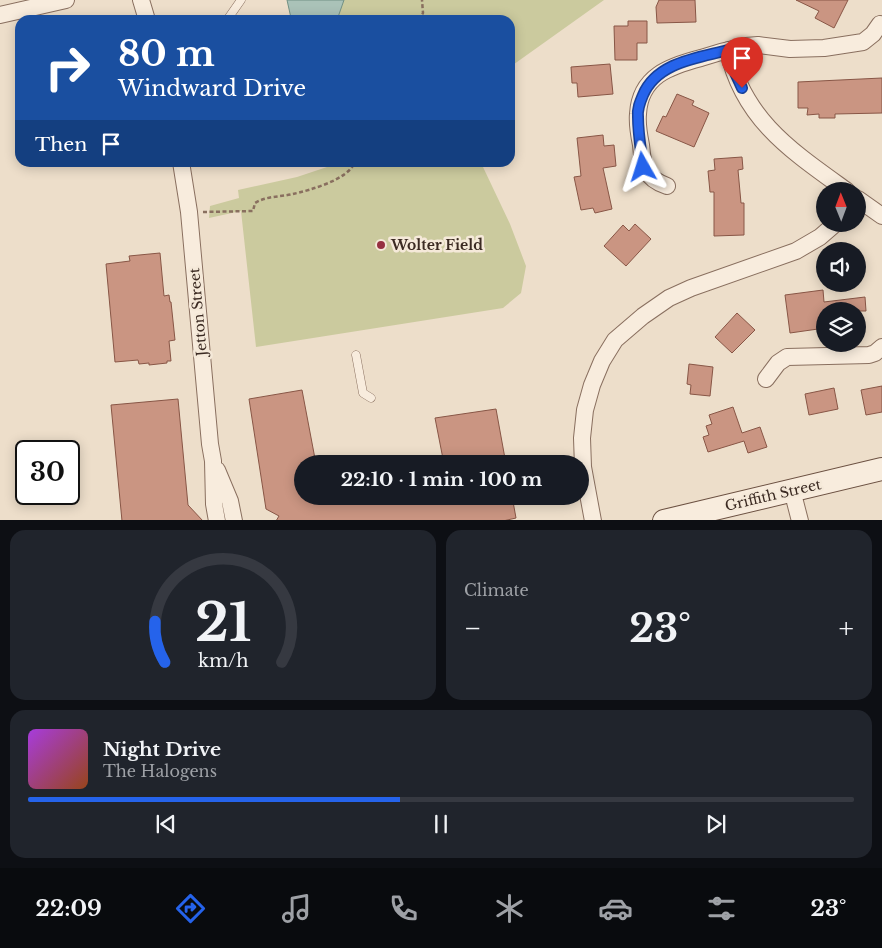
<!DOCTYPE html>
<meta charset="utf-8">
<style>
:root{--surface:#171b24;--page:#20242c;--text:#f1f3f6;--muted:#9ea1a6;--line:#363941;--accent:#2563eb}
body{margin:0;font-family:"Libre Baskerville",serif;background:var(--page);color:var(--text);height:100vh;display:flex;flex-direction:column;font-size:19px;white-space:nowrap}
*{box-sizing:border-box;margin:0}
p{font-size:16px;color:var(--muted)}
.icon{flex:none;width:28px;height:28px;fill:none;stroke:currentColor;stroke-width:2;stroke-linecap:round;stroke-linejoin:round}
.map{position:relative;height:520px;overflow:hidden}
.side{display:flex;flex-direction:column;gap:10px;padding:10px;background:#0d0f14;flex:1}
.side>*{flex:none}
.hud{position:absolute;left:15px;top:15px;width:500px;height:152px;border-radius:15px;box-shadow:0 2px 12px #0003;background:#1a4fa0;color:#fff;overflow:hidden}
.needle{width:32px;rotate:359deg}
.tools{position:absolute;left:816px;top:182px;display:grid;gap:10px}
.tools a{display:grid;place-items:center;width:50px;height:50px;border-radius:50%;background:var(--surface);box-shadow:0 2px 12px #0003;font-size:25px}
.speed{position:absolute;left:15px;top:440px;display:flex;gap:10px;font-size:25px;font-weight:700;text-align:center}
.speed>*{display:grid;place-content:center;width:65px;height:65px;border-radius:50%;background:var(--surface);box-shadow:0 2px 12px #0003;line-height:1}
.speed .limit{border:2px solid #111;border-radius:8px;background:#fff;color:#111}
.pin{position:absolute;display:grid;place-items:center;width:42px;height:42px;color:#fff;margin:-51px -21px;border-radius:50% 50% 50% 0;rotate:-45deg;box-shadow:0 0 5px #0007}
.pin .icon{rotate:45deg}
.me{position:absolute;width:55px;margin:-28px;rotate:354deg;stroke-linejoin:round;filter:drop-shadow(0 0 4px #0008)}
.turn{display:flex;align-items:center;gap:18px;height:105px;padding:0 20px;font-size:22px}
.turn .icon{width:65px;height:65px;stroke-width:2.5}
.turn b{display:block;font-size:35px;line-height:42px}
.then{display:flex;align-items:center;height:48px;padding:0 20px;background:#0003;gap:10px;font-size:19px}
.big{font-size:38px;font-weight:700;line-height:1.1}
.side .widget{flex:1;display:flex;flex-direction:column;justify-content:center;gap:8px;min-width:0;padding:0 18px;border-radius:15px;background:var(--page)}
.side .dial{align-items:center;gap:0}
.dial svg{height:130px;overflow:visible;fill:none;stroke:var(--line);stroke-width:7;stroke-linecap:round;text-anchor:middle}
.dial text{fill:var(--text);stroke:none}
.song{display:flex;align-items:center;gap:15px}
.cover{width:60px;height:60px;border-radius:8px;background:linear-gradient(135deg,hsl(280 70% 55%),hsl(20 70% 35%))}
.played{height:5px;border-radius:2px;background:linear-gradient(90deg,var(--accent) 45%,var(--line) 45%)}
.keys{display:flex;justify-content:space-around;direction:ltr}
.heat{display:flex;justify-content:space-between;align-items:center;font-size:28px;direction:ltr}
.side .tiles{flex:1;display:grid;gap:10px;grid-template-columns:1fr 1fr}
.widget:last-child{grid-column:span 2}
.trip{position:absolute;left:294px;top:455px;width:295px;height:50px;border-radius:25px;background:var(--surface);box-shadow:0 2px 12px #0003;font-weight:700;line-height:50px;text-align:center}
.dock{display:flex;height:80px;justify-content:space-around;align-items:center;background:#090b0e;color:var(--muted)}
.dock .icon{width:35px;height:35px}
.dock .selected{color:var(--accent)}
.dock b{font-size:22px;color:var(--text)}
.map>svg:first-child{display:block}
.green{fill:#cbca9e}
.water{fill:#aac2b8;stroke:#719084}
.building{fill:#ca9582;stroke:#885646}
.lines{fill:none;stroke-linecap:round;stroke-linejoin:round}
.lane-casing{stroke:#896f5f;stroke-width:9}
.street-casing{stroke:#896f5f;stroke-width:18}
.secondary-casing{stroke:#6c5142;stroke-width:24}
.path{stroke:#896f5f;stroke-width:2.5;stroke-dasharray:4 2.5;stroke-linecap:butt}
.lane{stroke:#f8ecdd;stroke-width:8}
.street{stroke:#f8ecdd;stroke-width:16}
.secondary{stroke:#f8ecdd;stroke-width:22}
.route-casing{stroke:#184099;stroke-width:12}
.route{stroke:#2563eb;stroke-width:9}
.poi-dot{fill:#963141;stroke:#f5e9d9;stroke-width:2}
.labels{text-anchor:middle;stroke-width:5;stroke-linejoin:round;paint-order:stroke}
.poi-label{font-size:14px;font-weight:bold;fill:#3b2a22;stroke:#f5e9d9;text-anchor:start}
.street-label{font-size:14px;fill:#3b2a22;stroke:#f5e9d9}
</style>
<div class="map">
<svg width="882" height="521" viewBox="0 0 882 521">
<rect width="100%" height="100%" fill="#eddeca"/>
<path class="green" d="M 344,0 L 604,0 L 510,67 L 510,20 L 337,20 Z
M 333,163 L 479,163 L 483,167 L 510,224 L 526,266 L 521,293 L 503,308 L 256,347 L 241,211 L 209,218 L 210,206 L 239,198 L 238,190 L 297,177 L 333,165 Z"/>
<path class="water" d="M 287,0 L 344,0 L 337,20 L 293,20 L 291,18 Z"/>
<path class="building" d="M 659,0 L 695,0 L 696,22 L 657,23 L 656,7 Z
M 796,0 L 848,0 L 834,28 L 815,18 L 819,11 Z
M 628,21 L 647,21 L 647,43 L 637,43 L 637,60 L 615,60 L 614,26 L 628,26 Z
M 610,64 L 613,94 L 578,97 L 577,83 L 572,83 L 571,67 Z
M 882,78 L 882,113 L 835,114 L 835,118 L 819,118 L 819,114 L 807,115 L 808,108 L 798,108 L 798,82 Z
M 677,94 L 694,101 L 692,105 L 709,113 L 694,147 L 656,131 L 663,116 L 666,117 Z
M 603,135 L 604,146 L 614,145 L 616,166 L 603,168 L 612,209 L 595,213 L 593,208 L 581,210 L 574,177 L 581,176 L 577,138 Z
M 742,157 L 743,169 L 738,170 L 741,203 L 744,203 L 744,235 L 714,236 L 714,192 L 710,192 L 708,171 L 715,170 L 714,159 Z
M 635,224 L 651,239 L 626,266 L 604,246 L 623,225 L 629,231 Z
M 160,253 L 164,296 L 169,295 L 170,302 L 171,302 L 175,340 L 169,341 L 171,361 L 167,361 L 167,363 L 149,365 L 149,363 L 139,364 L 138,360 L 115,362 L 106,264 L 130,261 L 129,256 Z
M 823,290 L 824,302 L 865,297 L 866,311 L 825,311 L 825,328 L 790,333 L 785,295 Z
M 737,313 L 755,330 L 732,353 L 715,337 Z
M 689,364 L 713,367 L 710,396 L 690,394 L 691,385 L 687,384 Z
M 882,386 L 882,412 L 866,415 L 861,390 Z
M 834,388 L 838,409 L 809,415 L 805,394 Z
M 302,390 L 316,464 L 302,464 L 302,496 L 512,496 L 516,518 L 503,521 L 276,521 L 279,516 L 266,509 L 249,399 Z
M 178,399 L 188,505 L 203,521 L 122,521 L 111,405 Z
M 733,407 L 742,433 L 760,427 L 767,447 L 748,453 L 744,441 L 708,452 L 703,437 L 709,435 L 706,426 L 712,424 L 709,415 Z
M 496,409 L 506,464 L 444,464 L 435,418 Z"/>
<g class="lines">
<g class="lane-casing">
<path id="lane" d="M 227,20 L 241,0
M 356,355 L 363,393 L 371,398"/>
</g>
<g class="street-casing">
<path id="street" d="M 141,0 L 147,20
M 0,15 L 66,0
M 728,50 C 743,120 793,152 847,191
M 181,162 L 189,212 L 210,444 L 213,461 L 214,504 L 217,521
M 667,186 C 644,178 643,166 641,145 C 639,135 637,124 638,114 C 640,76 670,66 701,58 C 716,53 731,49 746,46 L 758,45 L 790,49 L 824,48 L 863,42 L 873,34 L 880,24
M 858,199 L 882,216
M 766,379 L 778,363 L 787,357 L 869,355 L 875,353 L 882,347
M 217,470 L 230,501 L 234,521
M 792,490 L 800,521
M 593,521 L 583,467 L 582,438 L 585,410 L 592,385 L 602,361 L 615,340 L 643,316 L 669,298 L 691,288 L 796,251 L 820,237 L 835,224"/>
</g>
<g class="secondary-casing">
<path id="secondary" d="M 664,521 L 882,469"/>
</g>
<path class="path" d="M 419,20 L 423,13 L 422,0
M 203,212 L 253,211 L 255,203 C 266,196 280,197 293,194 C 310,190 348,180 355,162"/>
<use href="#lane" class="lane"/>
<use href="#street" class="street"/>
<use href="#secondary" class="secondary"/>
</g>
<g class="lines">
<g class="route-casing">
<path id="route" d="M 643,167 C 641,150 638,133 638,117 C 637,109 640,102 643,95 C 657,62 698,58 728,50 L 731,64 L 742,88"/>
</g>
<use href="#route" class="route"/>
</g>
<circle class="poi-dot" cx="381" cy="245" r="5"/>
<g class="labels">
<g class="poi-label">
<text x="391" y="250">Wolter Field</text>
</g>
<g class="street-label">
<text transform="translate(198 312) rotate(-95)" y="5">Jetton Street</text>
<text transform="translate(773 495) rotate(-13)" y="5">Griffith Street</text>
</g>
</g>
</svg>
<div class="tools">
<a><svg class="needle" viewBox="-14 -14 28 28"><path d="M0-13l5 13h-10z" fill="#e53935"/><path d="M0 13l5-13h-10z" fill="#9ea1a6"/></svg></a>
<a><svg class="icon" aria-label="sound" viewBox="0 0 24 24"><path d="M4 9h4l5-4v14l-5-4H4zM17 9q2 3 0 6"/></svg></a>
<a><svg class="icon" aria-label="layers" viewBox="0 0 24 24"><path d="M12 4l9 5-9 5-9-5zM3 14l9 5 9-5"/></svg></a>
</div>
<div class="speed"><div class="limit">30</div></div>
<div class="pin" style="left:742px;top:88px;background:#d93025"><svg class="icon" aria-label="arrive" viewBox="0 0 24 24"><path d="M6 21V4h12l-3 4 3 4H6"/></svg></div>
<svg class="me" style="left:643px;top:167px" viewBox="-20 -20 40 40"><path d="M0-17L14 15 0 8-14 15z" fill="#2563eb" stroke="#fff" stroke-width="4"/></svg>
<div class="trip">22:10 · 1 min · 100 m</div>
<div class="hud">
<div class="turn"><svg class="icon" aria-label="right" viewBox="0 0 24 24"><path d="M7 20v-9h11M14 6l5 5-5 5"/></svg><div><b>80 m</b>Windward Drive</div></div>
<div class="then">Then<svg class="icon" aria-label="arrive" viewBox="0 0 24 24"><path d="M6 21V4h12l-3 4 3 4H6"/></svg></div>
</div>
</div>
<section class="side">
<div class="tiles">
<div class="widget dial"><svg viewBox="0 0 100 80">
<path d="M14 69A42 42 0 1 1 86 69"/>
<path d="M14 69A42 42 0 0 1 8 44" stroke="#2563eb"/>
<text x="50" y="56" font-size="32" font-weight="700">21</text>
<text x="50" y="72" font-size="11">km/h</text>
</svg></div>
<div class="widget"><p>Climate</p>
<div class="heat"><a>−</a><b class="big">23°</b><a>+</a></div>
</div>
<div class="widget">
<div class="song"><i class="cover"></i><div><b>Night Drive</b><p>The Halogens</p></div></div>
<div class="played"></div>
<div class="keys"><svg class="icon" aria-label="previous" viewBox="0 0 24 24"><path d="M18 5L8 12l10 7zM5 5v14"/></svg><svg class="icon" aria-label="pause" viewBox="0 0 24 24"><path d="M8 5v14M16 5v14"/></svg><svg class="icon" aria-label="next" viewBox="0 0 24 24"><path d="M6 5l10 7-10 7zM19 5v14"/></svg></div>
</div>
</div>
</section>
<nav class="dock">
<b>22:09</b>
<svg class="icon selected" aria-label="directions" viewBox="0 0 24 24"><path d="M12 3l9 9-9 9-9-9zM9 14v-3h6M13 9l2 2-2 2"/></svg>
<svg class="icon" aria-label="music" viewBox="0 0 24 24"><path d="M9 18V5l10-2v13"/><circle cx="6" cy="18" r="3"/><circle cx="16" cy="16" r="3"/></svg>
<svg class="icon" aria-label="phone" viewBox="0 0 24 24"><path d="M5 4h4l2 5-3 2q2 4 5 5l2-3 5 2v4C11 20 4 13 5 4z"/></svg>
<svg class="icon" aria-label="climate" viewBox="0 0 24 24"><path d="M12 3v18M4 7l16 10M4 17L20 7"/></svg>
<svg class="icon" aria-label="car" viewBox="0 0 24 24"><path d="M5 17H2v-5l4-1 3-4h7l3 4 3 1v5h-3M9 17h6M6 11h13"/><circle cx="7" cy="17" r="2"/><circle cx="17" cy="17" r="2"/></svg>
<svg class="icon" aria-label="filters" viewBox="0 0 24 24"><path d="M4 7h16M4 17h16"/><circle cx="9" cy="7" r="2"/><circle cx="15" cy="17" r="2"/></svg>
<b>23°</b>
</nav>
